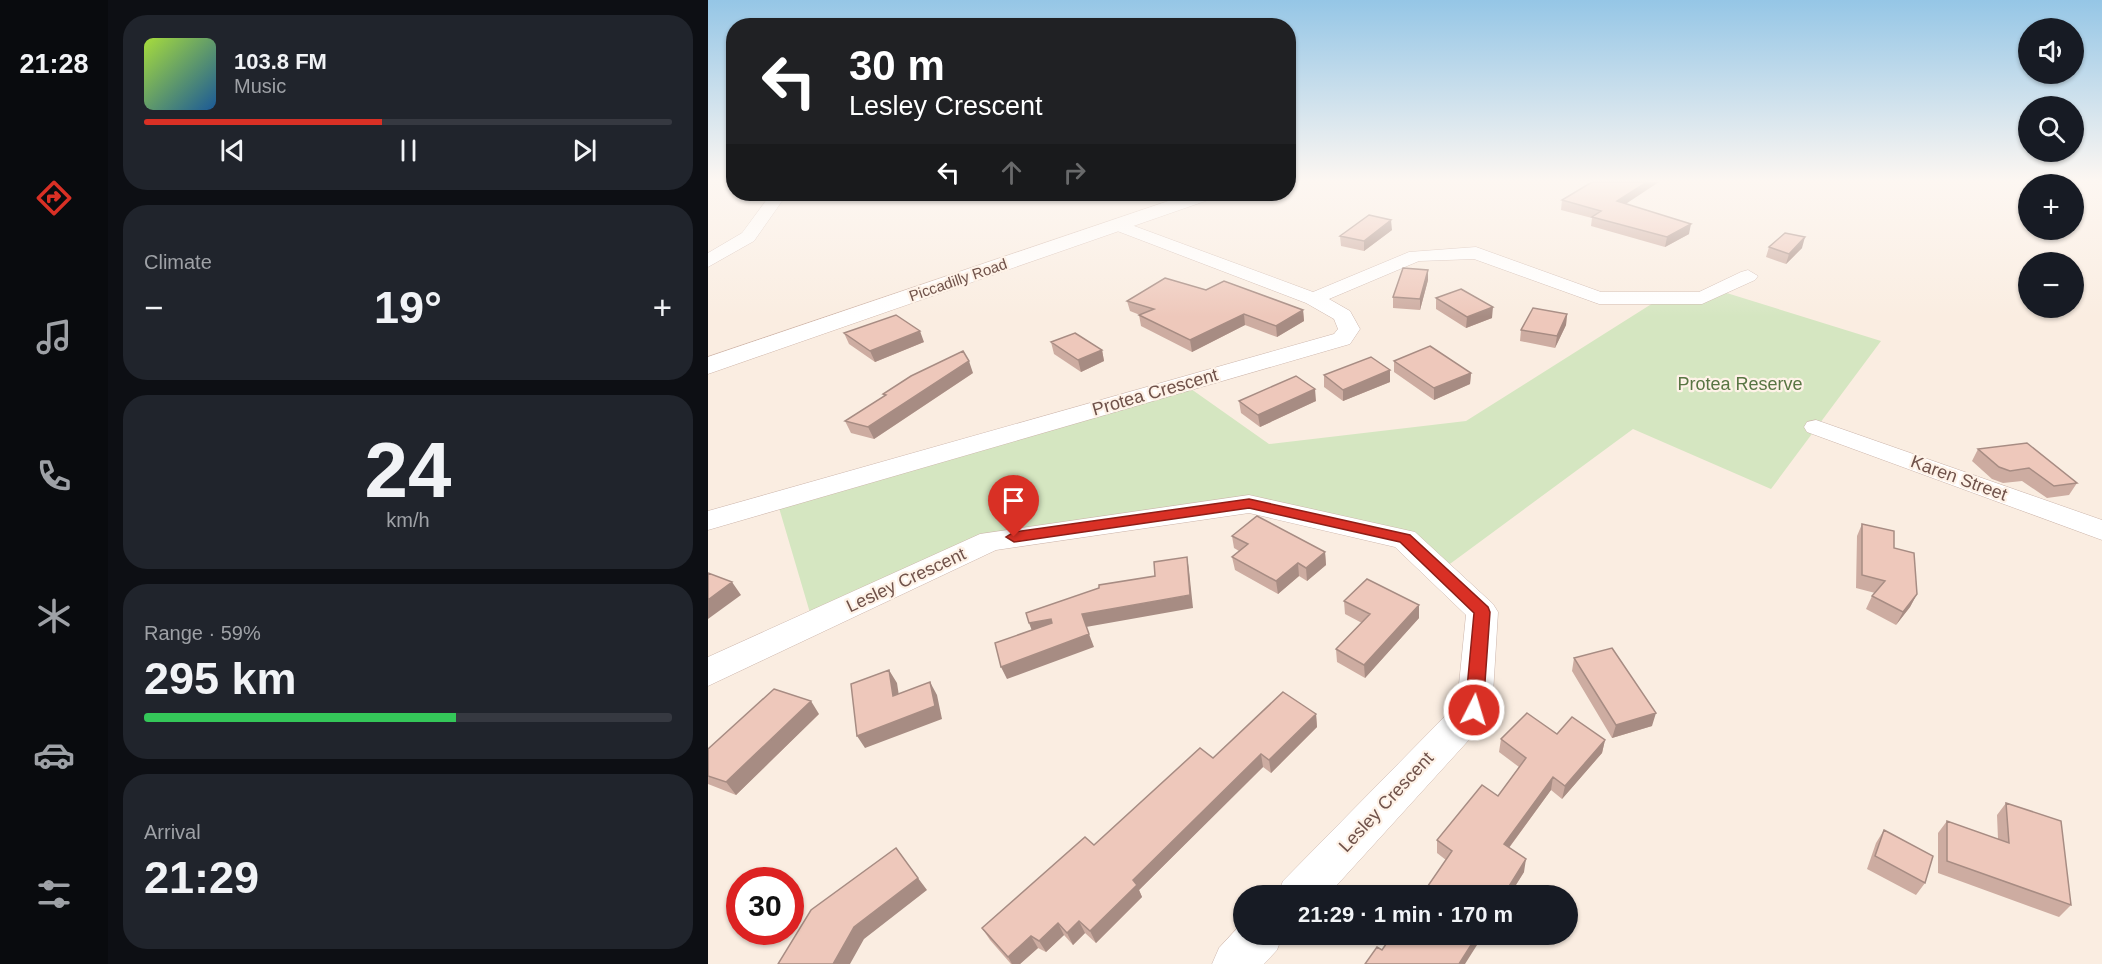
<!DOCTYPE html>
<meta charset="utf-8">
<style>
:root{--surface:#171b24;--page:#20242c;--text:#f1f3f6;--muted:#9ea1a6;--line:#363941;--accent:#d93025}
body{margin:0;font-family:Arial,sans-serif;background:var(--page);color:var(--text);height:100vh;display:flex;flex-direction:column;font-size:22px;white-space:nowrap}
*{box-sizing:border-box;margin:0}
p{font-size:20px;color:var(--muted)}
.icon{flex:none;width:33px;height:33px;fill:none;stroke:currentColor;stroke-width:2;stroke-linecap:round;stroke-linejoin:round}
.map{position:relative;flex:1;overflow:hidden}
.panel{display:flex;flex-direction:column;gap:15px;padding:15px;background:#0d0f14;width:600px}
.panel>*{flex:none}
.top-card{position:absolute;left:18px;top:18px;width:570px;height:183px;border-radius:24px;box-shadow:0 2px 4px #0004;background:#202124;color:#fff;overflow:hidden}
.controls{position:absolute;left:1310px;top:18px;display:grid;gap:12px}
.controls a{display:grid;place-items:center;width:66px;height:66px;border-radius:50%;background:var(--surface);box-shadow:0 2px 4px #0004;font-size:30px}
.speed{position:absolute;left:18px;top:867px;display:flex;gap:12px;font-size:30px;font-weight:700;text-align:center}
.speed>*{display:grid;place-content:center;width:78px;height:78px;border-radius:50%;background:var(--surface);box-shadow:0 2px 4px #0004;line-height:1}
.speed .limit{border:9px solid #d22;background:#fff;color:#111}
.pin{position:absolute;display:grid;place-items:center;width:51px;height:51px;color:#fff;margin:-62px -26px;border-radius:50% 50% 50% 0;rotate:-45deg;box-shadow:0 0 6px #0007}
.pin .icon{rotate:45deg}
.me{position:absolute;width:66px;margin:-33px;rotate:5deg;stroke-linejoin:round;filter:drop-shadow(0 0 4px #0008)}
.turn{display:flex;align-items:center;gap:21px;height:126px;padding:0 24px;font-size:27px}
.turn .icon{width:78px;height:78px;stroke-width:2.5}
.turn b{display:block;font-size:42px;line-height:51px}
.lanes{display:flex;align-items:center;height:57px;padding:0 24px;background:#0003;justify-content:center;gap:30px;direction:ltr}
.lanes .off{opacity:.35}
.big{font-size:45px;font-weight:600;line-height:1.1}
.panel .card{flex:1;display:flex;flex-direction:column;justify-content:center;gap:9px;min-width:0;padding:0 21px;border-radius:24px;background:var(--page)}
.panel .dial{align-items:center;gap:0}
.dial b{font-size:78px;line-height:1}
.song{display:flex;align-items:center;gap:18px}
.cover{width:72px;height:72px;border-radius:9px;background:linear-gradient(135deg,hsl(80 70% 55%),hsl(210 70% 35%))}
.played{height:6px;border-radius:3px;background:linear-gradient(90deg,var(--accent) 45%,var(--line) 45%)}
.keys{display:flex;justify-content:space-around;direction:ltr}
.heat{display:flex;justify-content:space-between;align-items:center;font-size:33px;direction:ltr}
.charge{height:9px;border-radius:4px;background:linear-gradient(90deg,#34c759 59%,var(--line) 0)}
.trip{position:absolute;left:525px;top:885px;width:345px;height:60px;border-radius:30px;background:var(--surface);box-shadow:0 2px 4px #0004;font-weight:600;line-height:60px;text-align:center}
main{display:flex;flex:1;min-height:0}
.tabs{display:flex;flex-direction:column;width:108px;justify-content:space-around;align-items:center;background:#090b0e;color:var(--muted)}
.tabs .icon{width:42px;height:42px}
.tabs .on{color:var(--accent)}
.tabs b{font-size:27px;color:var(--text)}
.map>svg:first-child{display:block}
.green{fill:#d5e6c1}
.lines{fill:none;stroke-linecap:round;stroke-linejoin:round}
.street-casing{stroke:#cdb6ac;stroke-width:1}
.secondary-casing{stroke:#cfb5a9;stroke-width:1}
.street{fill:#fff;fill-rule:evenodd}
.secondary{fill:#fff;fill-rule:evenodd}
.wall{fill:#cdaca1}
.shaded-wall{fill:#a78c83}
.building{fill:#eec8bb;stroke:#a78c83;stroke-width:1.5}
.route{fill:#d93025;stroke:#8d1f18;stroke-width:1.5}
.labels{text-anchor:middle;stroke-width:4.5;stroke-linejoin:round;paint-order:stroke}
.far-street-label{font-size:15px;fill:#70524a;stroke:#fef2e7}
.park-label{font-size:18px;fill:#587543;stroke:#fef2e7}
.street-label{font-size:18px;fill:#70524a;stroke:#fef2e7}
</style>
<main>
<nav class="tabs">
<b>21:28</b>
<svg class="icon on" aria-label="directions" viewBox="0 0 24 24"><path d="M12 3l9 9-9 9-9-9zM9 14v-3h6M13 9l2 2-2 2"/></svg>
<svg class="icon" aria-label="music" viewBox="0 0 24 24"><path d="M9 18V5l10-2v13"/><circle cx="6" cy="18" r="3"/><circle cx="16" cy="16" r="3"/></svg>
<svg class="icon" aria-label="phone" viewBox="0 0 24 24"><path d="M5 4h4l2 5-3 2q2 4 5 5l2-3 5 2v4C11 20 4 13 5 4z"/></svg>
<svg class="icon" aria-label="climate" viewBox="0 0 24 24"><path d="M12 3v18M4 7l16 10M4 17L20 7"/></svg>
<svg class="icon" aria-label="car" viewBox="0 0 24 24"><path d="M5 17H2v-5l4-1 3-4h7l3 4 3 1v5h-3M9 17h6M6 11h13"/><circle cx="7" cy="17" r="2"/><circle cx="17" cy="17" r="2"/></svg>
<svg class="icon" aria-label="filters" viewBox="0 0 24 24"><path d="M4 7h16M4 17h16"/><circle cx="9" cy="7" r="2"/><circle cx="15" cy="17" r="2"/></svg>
</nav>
<section class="panel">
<div class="card">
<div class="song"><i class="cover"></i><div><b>103.8 FM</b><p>Music</p></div></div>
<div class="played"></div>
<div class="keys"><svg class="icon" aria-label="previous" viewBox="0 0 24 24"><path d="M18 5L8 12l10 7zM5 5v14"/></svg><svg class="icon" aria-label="pause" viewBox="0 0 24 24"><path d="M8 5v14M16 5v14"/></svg><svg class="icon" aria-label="next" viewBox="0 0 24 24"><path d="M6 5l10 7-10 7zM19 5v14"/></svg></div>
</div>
<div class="card"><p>Climate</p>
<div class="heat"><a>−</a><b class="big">19°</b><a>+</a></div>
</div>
<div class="card dial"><b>24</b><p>km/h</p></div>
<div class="card"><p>Range · 59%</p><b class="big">295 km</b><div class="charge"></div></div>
<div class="card"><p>Arrival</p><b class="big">21:29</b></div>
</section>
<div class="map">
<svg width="1394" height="964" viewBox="0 0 1394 964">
<rect width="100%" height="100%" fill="#faede1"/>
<path class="green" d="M 1009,290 L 1173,341 L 1063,489 L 925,429 L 731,572 L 697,538 L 541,504 L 282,541 L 105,623 L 69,501 L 476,384 L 561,444 L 758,421 L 953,298 Z"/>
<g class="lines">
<g class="street-casing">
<path id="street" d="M 63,194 L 79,194 L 46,241 L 0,267 L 0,253 L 34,233 Z
M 410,220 L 605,292 L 701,252 L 768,247 L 893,292 L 991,292 L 1033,272 L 1040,270 L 1050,276 L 1047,280 L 994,304 L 891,304 L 766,259 L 711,261 L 621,299 L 642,311 L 652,329 L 642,344 L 0,530 L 0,511 L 626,334 L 630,329 L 626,319 L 598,303 L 404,229 L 401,225 Z
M 1108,420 L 1394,520 L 1394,540 L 1099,432 L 1096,427 L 1099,422 Z
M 541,495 L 707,532 L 785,604 L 790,612 L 784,710 L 779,720 L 619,896 L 569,896 L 575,881 L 749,704 L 758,615 L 687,547 L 541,513 L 288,550 L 0,686 L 0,657 L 272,534 Z
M 536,921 L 536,934 L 575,934 L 569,950 L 556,964 L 504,964 L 511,948 Z"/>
</g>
<g class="secondary-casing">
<path id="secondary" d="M 481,194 L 509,194 L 506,198 L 0,374 L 0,357 Z"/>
</g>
<use href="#street" class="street"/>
<use href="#secondary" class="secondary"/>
</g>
<path class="wall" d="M 854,200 L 918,204 L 981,234 L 957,247 L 883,226 L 884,218 L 853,210 Z
M 684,230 L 656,251 L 633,246 L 632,236 Z
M 1061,247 L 1094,248 L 1078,264 L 1058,257 Z
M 720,280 L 712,310 L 685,308 L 685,297 Z
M 498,290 L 595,310 L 596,321 L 569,337 L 537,325 L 484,352 L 433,326 L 431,315 L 432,315 L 422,311 L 419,301 Z
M 728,298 L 784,318 L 758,328 L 728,309 Z
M 859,314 L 858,325 L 847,348 L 812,341 L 813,330 Z
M 136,333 L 216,342 L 167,362 L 141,344 Z
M 343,342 L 394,350 L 396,361 L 373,372 L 346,354 Z
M 686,361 L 763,373 L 762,384 L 726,400 L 686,372 Z
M 682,370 L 682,382 L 635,401 L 616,387 L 616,375 Z
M 265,373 L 166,439 L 143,433 L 137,421 L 176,396 L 175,394 Z
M 531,401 L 608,401 L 552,427 L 533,413 Z
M 1270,449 L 1369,483 L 1361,495 L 1339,498 L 1314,481 L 1295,483 L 1284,479 L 1264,461 Z
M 1154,524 L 1186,548 L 1209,594 L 1202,607 L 1188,625 L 1158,609 L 1164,596 L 1167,593 L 1148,588 L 1149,536 Z
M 524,536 L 617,552 L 618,565 L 599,581 L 591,576 L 570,594 L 527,570 L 524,557 L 531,551 L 526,548 Z
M 636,601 L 711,605 L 711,618 L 657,678 L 629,662 L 628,649 L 654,623 L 637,614 Z
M 866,658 L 944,726 L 904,738 L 864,671 Z
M 111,714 L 28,795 L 0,784 L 0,749 Z
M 608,714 L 609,727 L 563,773 L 555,767 L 431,890 L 434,897 L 388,943 L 377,933 L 365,945 L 356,935 L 338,952 L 330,948 L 312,964 L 303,964 L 282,940 L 274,928 L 505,758 Z
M 849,734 L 897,740 L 894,753 L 854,799 L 843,790 L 801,848 L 816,872 L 801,896 L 713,896 L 738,860 L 729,853 L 729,840 L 790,796 L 811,767 L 791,752 L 793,739 Z
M 1298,803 L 1363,905 L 1351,917 L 1230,873 L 1230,833 L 1239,821 L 1290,839 L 1289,815 Z
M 1176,830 L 1217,883 L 1208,895 L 1159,869 L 1168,843 Z"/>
<path class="shaded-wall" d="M 939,182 L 951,182 L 907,211 L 909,201 Z
M 683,220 L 684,230 L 656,251 L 656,241 Z
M 983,224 L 981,234 L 957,247 L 959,237 Z
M 1097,237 L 1094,248 L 1078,264 L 1081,254 Z
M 720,270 L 720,280 L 712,310 L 712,299 Z
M 785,307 L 784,318 L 758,328 L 759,317 Z
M 595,310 L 596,321 L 569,337 L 568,326 Z
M 536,314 L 537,325 L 484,352 L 482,340 Z
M 859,314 L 858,325 L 847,348 L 849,336 Z
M 212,331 L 216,342 L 167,362 L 162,351 Z
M 394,350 L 396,361 L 373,372 L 370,360 Z
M 261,361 L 265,373 L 166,439 L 160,427 Z
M 682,370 L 682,382 L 635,401 L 635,390 Z
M 763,373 L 762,384 L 726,400 L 726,388 Z
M 607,389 L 608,401 L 552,427 L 550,415 Z
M 617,552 L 618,565 L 599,581 L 598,568 Z
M 479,557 L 481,570 L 485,608 L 378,627 L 374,614 L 482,595 Z
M 590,563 L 591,576 L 570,594 L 568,581 Z
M 24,582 L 33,595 L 0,619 L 0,600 Z
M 1209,594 L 1202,607 L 1188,625 L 1195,612 Z
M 711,605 L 711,618 L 657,678 L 656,665 Z
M 343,619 L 348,632 L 326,636 L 321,623 Z
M 381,634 L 386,647 L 299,679 L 293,667 Z
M 181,670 L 189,683 L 193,709 L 185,696 Z
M 222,682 L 229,695 L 234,719 L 157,748 L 149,736 Z
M 103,701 L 111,714 L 28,795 L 18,782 Z
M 948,713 L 944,726 L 904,738 L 908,725 Z
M 608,714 L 609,727 L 563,773 L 561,760 Z
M 897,740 L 894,753 L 854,799 L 857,786 Z
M 553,754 L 555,767 L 431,890 L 434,897 L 388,943 L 382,931 L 425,880 Z
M 845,777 L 843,790 L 794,857 L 796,844 Z
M 818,859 L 816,872 L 801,896 L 795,896 Z
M 210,878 L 219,890 L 156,939 L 142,964 L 125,964 L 146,927 Z
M 371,921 L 377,933 L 365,945 L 359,933 Z
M 350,923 L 356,935 L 338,952 L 331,941 Z
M 770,934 L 776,934 L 757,964 L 751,964 Z
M 323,936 L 330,948 L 312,964 L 304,964 L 300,957 Z"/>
<path class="building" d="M 884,182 L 939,182 L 909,201 L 983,224 L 959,237 L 884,217 L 893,211 L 854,200 Z
M 661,215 L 683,220 L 656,241 L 632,236 Z
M 1077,233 L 1097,237 L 1081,254 L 1061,247 Z
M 695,268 L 720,270 L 712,299 L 685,297 Z
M 457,278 L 498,290 L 516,281 L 595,310 L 568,326 L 536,314 L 482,340 L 431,315 L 446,309 L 419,301 Z
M 753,289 L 785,307 L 759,317 L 728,298 Z
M 825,308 L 859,314 L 849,336 L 813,330 Z
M 188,315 L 212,331 L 162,351 L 136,333 Z
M 367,333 L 394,350 L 370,360 L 343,342 Z
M 722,346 L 763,373 L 726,388 L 686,361 Z
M 255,351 L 261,361 L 160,427 L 137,421 L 178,395 L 175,394 L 203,376 Z
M 663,357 L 682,370 L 635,390 L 616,375 Z
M 588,376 L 607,389 L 550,415 L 531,401 Z
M 1319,443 L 1369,483 L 1346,486 L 1321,468 L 1302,471 L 1291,467 L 1270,449 Z
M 549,516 L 617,552 L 598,568 L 590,563 L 568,581 L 524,557 L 540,544 L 524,536 Z
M 1154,524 L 1186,531 L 1186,548 L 1206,553 L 1209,594 L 1195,612 L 1164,596 L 1177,581 L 1154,575 Z
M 479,557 L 482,595 L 374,614 L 381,634 L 293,667 L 287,643 L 344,623 L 343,619 L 321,623 L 318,613 L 391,588 L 391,585 L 447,576 L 446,562 Z
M 0,573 L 24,582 L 0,600 Z
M 659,579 L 711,605 L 656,665 L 628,649 L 662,614 L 636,601 Z
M 904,648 L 948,713 L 908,725 L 866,658 Z
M 181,670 L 185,696 L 222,682 L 227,706 L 149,736 L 143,684 Z
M 66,689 L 103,701 L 18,782 L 0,776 L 0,749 Z
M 575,692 L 608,714 L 561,760 L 553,754 L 425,880 L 429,885 L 382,931 L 371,921 L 359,933 L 350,923 L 331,941 L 323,936 L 300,957 L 274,928 L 377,837 L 386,845 L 492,748 L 505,758 Z
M 819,713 L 849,734 L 864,717 L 897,740 L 857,786 L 845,777 L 796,844 L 818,859 L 795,896 L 713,896 L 744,851 L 729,840 L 774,785 L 790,796 L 818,758 L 793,739 Z
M 1298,803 L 1353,821 L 1363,905 L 1239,861 L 1239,821 L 1301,843 Z
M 1176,830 L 1225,856 L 1217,883 L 1167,856 Z
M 188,848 L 210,878 L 146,927 L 125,964 L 70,964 L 103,910 Z
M 685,934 L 770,934 L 751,964 L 657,964 L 669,947 L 674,950 Z"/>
<linearGradient id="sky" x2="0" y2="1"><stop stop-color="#95c6e6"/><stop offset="0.57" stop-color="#fdf7f2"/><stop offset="1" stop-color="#fdf7f2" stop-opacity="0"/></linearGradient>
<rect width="1394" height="317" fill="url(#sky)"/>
<path class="route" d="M 541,499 L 702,535 L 780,607 L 782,612 L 775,710 L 772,715 L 766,717 L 759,715 L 757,710 L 766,613 L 692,542 L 541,508 L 306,542 L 298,537 L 306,532 Z"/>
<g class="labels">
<g class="far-street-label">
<text transform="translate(250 280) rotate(-19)" y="5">Piccadilly Road</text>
</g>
<g class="park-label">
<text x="1032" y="390">Protea Reserve</text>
</g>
<g class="street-label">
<text transform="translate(447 392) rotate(-16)" y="6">Protea Crescent</text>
<text transform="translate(1251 478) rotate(20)" y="6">Karen Street</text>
<text transform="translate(198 580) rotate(-25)" y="6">Lesley Crescent</text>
<text transform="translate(678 802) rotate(-47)" y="6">Lesley Crescent</text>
</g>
</g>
</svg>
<div class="controls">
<a><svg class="icon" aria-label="sound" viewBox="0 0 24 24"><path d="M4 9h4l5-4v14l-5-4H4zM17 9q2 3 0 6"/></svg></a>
<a><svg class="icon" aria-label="search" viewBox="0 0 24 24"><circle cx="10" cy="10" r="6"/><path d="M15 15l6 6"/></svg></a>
<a>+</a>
<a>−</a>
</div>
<div class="speed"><div class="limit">30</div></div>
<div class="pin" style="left:306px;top:537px;background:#d93025"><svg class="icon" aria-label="arrive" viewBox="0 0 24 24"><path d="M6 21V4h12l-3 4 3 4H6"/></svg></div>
<svg class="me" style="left:766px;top:710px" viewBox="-20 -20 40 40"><circle r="17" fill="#d93025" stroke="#fff" stroke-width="3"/><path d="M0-11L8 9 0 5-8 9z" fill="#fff"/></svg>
<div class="trip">21:29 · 1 min · 170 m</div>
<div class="top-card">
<div class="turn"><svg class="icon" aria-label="left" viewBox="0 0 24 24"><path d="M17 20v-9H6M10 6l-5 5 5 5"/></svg><div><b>30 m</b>Lesley Crescent</div></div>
<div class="lanes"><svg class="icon" aria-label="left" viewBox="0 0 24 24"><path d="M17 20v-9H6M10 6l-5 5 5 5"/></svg><svg class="icon off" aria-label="ahead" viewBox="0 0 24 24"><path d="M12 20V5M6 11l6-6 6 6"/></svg><svg class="icon off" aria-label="right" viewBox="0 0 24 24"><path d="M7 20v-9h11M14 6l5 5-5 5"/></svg></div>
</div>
</div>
</main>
